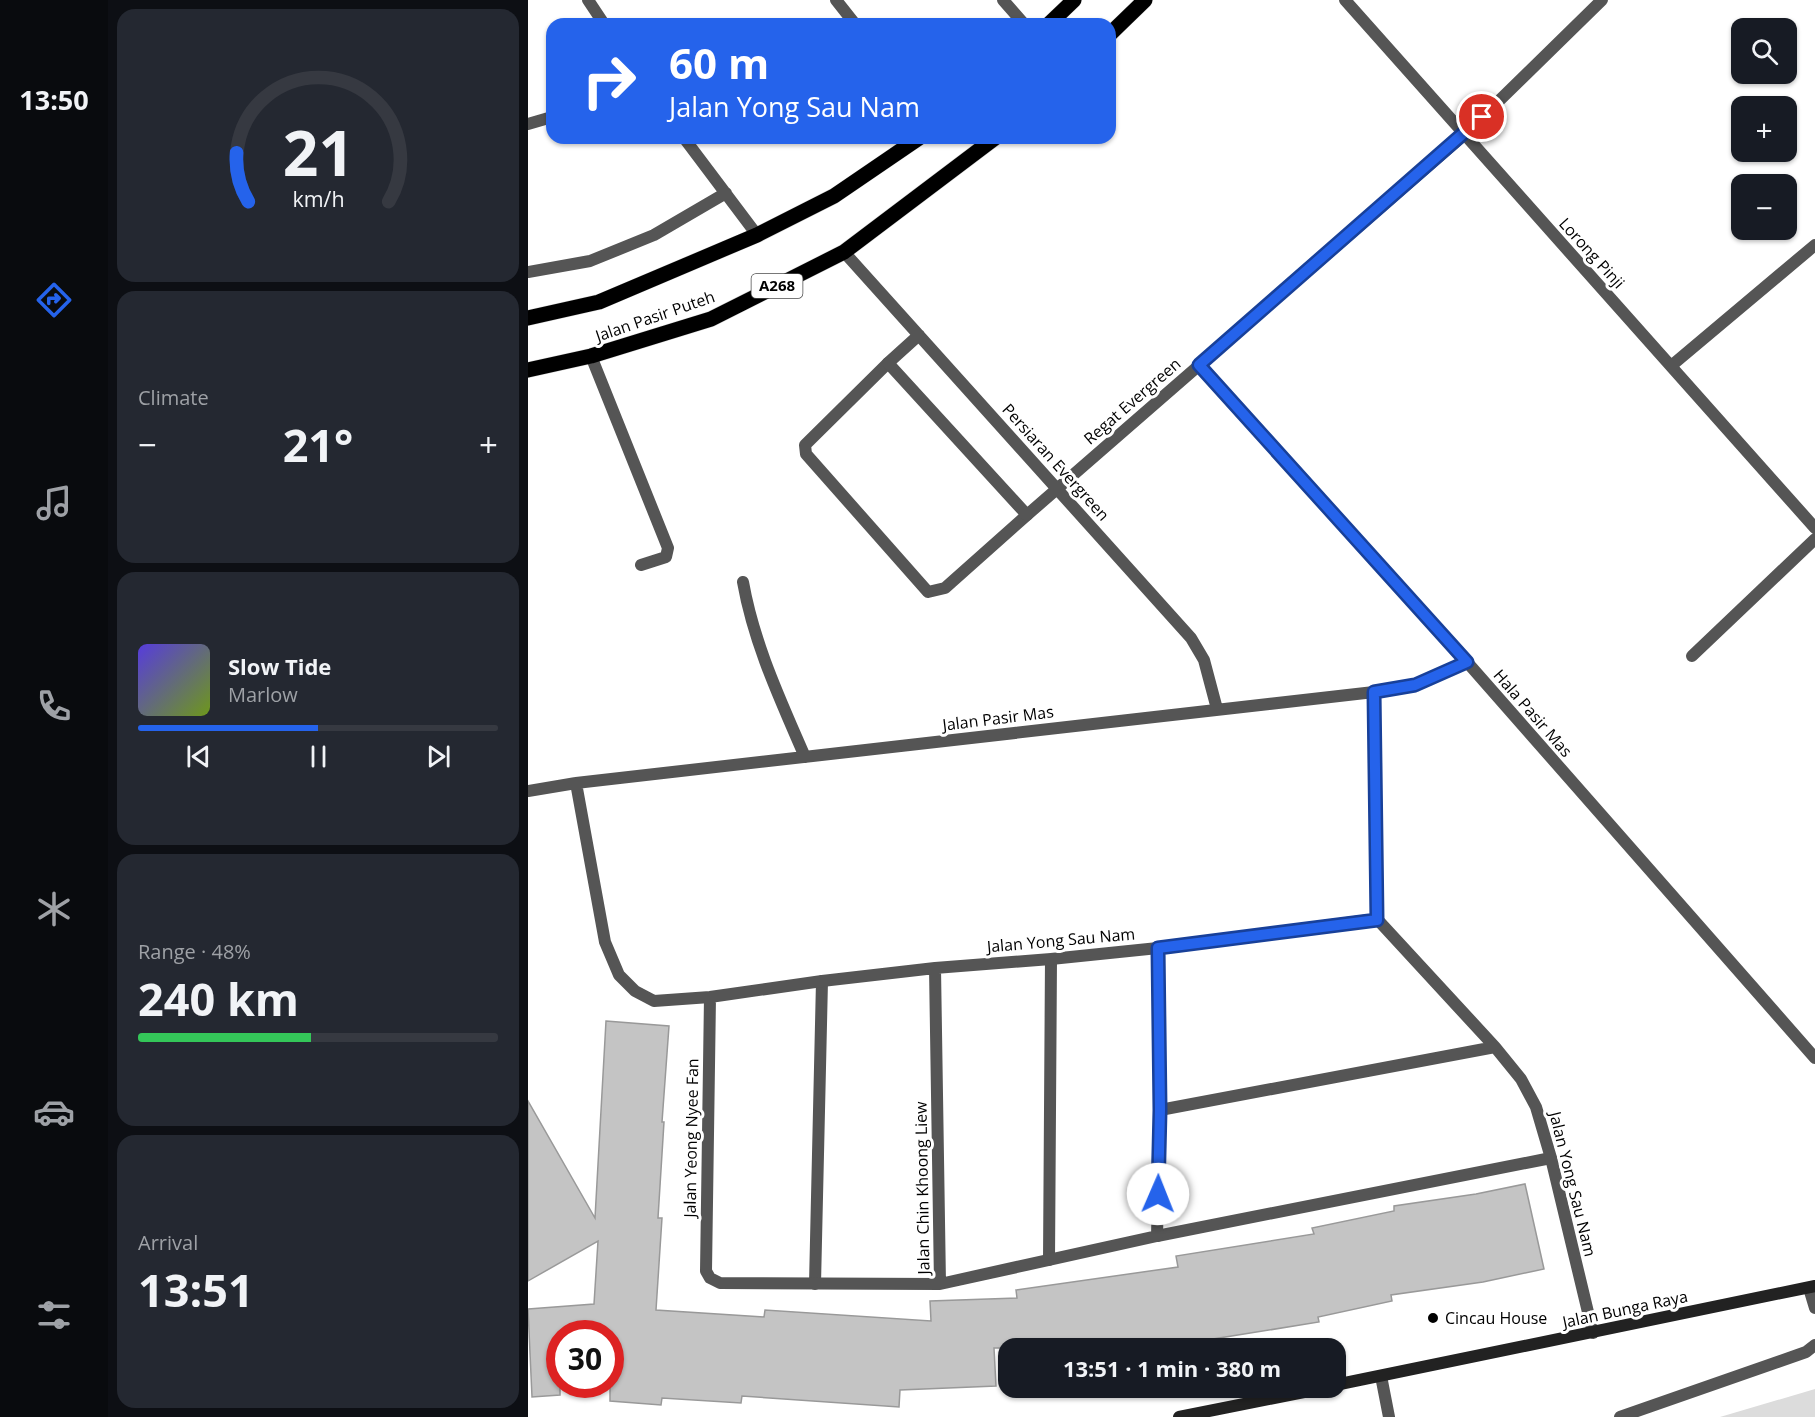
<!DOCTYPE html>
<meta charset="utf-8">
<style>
:root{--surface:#171b24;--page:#242831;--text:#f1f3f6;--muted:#9ea1a6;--line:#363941;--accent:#2563eb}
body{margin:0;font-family:"Open Sans",sans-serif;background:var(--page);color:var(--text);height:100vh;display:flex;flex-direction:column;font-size:22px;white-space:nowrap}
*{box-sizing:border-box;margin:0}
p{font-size:20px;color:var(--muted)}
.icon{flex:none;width:33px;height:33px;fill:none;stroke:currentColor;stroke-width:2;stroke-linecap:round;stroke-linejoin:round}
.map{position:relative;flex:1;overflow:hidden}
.details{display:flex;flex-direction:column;gap:9px;padding:9px;background:#0d0f14;width:420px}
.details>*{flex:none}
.guide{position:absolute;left:18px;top:18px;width:570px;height:126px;border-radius:18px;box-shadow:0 2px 4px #0004;background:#2563eb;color:#fff;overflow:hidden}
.fabs{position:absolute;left:1203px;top:18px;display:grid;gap:12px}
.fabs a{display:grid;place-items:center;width:66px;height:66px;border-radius:12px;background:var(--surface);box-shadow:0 2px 4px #0004;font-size:30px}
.speed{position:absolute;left:18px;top:1320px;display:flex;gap:12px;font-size:30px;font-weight:700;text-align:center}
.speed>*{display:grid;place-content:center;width:78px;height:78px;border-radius:50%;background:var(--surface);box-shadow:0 2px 4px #0004;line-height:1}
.speed .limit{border:9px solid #d22;background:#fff;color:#111}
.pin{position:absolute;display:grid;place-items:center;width:51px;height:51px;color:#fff;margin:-26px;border:3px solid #fff;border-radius:50%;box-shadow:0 2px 6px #0007}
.me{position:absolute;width:66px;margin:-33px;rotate:1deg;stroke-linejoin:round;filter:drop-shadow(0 0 4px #0008)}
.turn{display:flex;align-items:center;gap:21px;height:126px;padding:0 24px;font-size:27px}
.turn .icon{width:78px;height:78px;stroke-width:2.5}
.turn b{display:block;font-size:42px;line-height:51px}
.big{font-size:45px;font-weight:700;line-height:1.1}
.details .widget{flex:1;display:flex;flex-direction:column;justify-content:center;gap:9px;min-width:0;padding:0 21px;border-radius:18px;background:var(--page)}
.details .dial{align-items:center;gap:0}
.dial svg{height:156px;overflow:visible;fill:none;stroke:var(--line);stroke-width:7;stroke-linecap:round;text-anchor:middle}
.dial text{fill:var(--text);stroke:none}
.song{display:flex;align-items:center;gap:18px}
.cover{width:72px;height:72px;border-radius:9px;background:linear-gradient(135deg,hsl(250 70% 55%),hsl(80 70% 35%))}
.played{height:6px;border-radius:3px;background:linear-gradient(90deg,var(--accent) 50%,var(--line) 50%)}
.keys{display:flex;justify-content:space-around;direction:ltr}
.heat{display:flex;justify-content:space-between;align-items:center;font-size:33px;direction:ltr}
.charge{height:9px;border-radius:4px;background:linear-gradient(90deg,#34c759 48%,var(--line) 0)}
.trip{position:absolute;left:470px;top:1338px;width:348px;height:60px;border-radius:18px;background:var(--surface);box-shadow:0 2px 4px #0004;font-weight:700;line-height:60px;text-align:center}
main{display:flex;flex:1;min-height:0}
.tabs{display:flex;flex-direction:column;width:108px;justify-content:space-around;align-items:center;background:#090b0e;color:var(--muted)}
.tabs .icon{width:42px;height:42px}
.tabs .on{color:var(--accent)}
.tabs b{font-size:27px;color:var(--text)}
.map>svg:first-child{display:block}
.green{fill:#dcdcdc}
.building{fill:#c4c4c4;stroke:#999;stroke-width:1.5}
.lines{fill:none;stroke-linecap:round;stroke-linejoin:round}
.primary-casing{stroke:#dbdbdb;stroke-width:16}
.lane{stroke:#555;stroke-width:12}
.street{stroke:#555;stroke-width:12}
.secondary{stroke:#222;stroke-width:12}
.primary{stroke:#000;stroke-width:15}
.route-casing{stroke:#184099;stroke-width:15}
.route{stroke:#2563eb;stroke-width:10}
.poi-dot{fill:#000;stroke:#fff;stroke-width:2}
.labels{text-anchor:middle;stroke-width:6;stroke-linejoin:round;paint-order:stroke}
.shield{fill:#fff;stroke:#4c4c4c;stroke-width:1.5}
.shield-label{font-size:15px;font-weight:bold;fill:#000}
.street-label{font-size:16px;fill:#000;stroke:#fff}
.poi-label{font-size:16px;fill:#000;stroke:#fff;text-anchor:start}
</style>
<main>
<nav class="tabs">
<b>13:50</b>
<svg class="icon on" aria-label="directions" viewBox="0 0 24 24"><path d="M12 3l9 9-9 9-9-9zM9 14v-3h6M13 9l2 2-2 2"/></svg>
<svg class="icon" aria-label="music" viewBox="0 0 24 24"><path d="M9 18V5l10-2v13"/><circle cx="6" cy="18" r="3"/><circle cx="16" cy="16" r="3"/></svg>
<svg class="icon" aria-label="phone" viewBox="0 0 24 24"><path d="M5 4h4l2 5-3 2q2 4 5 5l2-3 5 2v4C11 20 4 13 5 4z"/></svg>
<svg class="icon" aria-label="climate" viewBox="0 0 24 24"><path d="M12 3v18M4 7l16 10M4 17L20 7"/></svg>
<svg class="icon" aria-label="car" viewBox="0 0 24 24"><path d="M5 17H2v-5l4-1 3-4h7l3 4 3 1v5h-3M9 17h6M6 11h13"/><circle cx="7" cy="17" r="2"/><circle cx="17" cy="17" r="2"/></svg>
<svg class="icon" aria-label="filters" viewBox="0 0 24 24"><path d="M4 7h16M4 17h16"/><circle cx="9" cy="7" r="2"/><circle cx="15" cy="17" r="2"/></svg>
</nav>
<section class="details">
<div class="widget dial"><svg viewBox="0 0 100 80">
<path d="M14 69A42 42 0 1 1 86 69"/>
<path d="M14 69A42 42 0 0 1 8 44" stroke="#2563eb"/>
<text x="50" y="56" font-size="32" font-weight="700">21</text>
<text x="50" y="72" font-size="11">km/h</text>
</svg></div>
<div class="widget"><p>Climate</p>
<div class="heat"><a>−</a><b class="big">21°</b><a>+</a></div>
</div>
<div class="widget">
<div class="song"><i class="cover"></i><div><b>Slow Tide</b><p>Marlow</p></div></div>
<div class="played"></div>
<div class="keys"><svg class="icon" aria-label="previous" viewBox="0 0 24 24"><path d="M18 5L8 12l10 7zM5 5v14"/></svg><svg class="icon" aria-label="pause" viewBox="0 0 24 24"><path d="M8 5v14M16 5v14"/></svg><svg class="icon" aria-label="next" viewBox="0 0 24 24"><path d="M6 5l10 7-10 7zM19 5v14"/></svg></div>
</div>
<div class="widget"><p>Range · 48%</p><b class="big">240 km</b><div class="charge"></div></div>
<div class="widget"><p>Arrival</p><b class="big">13:51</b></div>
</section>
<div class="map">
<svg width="1287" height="1417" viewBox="0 0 1287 1417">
<rect width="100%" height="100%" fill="#fff"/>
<path class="green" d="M 1287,1389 L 1287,1417 L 1192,1417 Z"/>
<path class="building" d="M 78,1021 L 141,1026 L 134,1122 L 136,1122 L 130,1218 L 134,1218 L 128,1310 L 236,1317 L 237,1310 L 403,1321 L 402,1301 L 489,1298 L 488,1290 L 650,1267 L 648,1256 L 786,1234 L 784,1228 L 866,1211 L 866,1206 L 948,1194 L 997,1184 L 1016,1269 L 955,1282 L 863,1295 L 864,1301 L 790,1317 L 791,1322 L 648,1345 L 648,1348 L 466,1348 L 468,1386 L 372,1390 L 371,1407 L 214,1396 L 213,1403 L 134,1398 L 133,1405 L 82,1401 L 82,1334 L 32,1334 L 32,1395 L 4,1397 L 0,1309 L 66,1304 L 70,1241 L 0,1281 L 0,1101 L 67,1218 Z"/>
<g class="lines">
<g class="primary-casing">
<path id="primary" d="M 521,24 L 546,0
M 582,34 L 617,0
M 0,318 L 71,302 L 229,235 L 306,196 L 391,138
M 0,370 L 63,356 L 183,319 L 316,252 L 467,138"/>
</g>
<path class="lane" d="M 308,0 L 327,24
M 475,0 L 496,24
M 0,124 L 24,117
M 63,356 L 140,548 L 138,557 L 113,565
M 360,363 L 277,445 L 278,454 L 400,592 L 417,588 L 499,515
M 629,1236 L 1023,1158
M 521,1260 L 523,959
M 287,1284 L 294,981
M 1281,1288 L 1287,1308
M 853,1376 L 861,1417
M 1092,1417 L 1278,1352 L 1287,1345"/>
<path class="street" d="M 60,0 L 76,24
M 817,0 L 1287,528
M 156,138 L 229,235
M 316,252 L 663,638 L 676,660 L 689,709
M 0,272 L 62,261 L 126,235 L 198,193
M 391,335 L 360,363 L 499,515 L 937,134 L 1074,0
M 671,365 L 939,662 L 1287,1058
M 1143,366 L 1287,245
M 215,582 C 226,644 252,699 277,757
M 1164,656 L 1287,539
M 846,692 L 849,919
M 48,783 L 77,942 L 91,975 L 107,991 L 126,1001 L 182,997 L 294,981 L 407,968 L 523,959 L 630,948 L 849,919 L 967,1047 L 993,1079 L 1008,1107 L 1023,1158 L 1065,1333
M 0,791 L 48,783 L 846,692 L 887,685 L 939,662
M 182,997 L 178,1271 L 182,1278 L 192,1283 L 412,1284 L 407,968
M 632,1110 L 967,1047
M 412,1284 L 629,1236 L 632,1110 L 630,948"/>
<path class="secondary" d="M 807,1385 L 1287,1286
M 651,1417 L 796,1388"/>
<use href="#primary" class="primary"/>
</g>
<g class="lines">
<g class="route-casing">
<path id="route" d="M 630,1194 L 632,1110 L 630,948 L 849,920 L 846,692 L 887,685 L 939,662 L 671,365 L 954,117"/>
</g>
<use href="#route" class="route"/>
</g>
<circle class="poi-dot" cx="905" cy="1318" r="6"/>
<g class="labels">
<rect class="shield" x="223.5" y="274" width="51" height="24" rx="4.5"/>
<g class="shield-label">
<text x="249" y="291">A268</text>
</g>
<g class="street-label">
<text transform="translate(1064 253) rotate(48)" y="6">Lorong Pinji</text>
<text transform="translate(127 316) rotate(-19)" y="6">Jalan Pasir Puteh</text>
<text transform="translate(604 401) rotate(-41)" y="6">Regat Evergreen</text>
<text transform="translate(528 462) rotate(48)" y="6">Persiaran Evergreen</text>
<text transform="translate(1005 713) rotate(49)" y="6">Hala Pasir Mas</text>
<text transform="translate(470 718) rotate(-7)" y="6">Jalan Pasir Mas</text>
<text transform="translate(533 940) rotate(-5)" y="6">Jalan Yong Sau Nam</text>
<text transform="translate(163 1138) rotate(-89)" y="6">Jalan Yeong Nyee Fan</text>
<text transform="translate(1045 1184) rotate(76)" y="6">Jalan Yong Sau Nam</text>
<text transform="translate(394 1188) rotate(-91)" y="6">Jalan Chin Khoong Liew</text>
<text transform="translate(1097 1309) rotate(-12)" y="6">Jalan Bunga Raya</text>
</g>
<g class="poi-label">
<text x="917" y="1324">Cincau House</text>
</g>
</g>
</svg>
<div class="fabs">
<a><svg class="icon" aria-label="search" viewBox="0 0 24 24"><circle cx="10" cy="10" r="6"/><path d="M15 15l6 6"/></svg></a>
<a>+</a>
<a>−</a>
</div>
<div class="speed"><div class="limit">30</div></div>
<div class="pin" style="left:954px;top:117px;background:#d93025"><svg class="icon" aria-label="arrive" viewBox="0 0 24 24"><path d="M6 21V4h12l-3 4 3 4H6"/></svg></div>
<svg class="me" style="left:630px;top:1194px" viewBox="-20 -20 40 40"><circle r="19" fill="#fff"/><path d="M0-13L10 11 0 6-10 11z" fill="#2563eb"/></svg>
<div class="trip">13:51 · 1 min · 380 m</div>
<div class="guide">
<div class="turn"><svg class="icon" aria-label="right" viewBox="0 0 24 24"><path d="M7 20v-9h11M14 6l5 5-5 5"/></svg><div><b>60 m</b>Jalan Yong Sau Nam</div></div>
</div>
</div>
</main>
